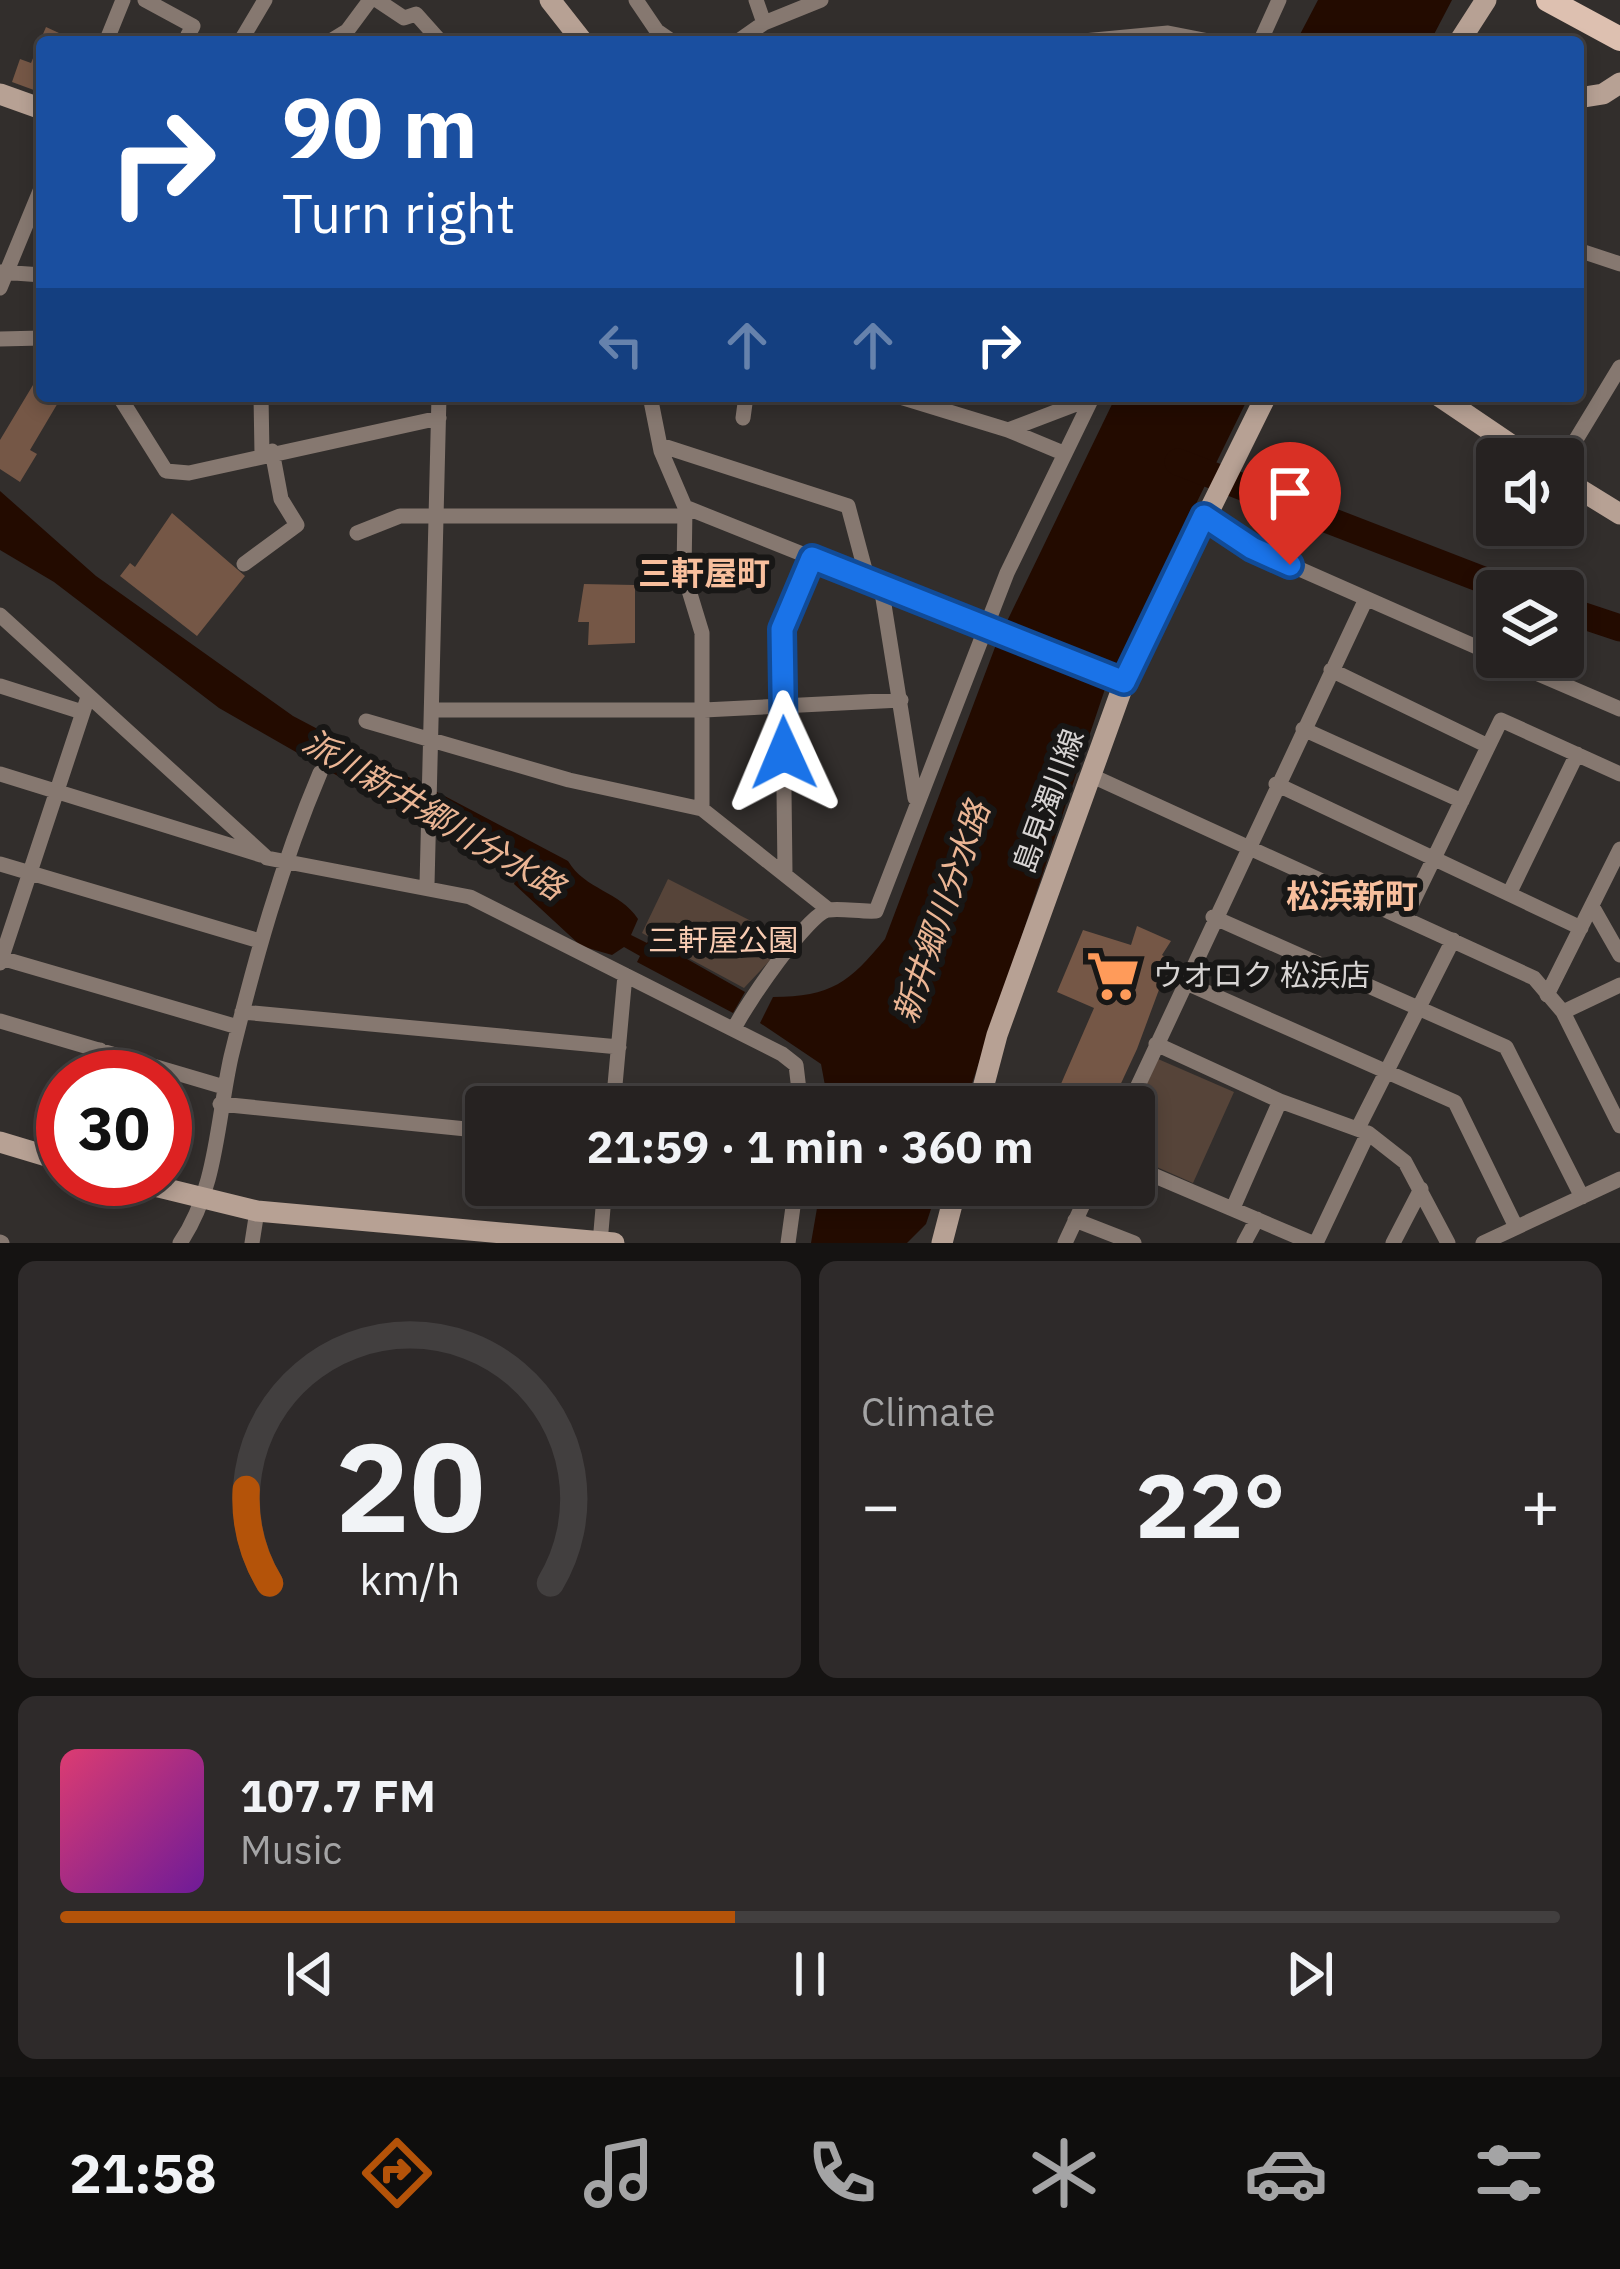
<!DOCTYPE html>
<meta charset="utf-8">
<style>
:root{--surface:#262221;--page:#2e2a2a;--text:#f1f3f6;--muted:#a4a4a5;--line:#423f3f;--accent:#b45309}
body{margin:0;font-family:"IBM Plex Sans","Noto Sans JP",sans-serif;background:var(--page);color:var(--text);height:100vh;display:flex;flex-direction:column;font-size:45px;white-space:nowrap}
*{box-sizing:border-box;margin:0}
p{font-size:39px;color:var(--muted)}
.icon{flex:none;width:66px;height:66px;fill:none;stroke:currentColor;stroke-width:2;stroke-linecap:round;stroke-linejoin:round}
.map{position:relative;height:1243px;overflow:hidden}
.details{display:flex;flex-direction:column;gap:18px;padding:18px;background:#151312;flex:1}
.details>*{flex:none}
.banner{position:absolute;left:36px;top:36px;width:1548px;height:366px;border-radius:12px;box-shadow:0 6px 18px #0003,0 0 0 3px var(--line);background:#1a4fa0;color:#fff;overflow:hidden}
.tools{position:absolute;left:1476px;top:438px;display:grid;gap:24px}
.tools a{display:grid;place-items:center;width:108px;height:108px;border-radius:12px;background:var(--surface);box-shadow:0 6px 18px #0003,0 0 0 3px var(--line);font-size:60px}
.speed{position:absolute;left:36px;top:1050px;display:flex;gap:24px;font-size:60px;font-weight:700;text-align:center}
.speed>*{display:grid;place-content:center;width:156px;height:156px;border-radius:50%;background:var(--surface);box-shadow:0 6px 18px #0003,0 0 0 3px var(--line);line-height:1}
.speed .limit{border:18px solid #d22;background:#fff;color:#111}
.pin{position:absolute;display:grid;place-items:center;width:102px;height:102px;color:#fff;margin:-123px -51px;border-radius:50% 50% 50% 0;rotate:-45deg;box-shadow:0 0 12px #0007}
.pin .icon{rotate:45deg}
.me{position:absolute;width:132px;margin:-66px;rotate:359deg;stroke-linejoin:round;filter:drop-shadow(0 0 9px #0008)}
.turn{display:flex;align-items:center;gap:42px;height:252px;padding:0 48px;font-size:54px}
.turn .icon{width:156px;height:156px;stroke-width:2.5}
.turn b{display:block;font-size:84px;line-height:102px}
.lanes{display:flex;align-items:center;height:114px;padding:0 48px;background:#0003;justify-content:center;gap:60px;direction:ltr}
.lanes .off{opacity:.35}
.big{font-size:90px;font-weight:800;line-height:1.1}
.details .card{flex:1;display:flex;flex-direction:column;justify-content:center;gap:18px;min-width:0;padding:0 42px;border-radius:18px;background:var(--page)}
.details .dial{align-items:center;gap:0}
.dial svg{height:312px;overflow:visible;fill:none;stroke:var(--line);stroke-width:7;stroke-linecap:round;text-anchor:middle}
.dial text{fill:var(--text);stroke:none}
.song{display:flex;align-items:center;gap:36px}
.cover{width:144px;height:144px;border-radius:18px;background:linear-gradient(135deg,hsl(340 70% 55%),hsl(280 70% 35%))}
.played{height:12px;border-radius:6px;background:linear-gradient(90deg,var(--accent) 45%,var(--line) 45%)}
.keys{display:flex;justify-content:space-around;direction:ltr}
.heat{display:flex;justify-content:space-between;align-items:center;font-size:66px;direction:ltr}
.details .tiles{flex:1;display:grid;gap:18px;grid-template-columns:1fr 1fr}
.card:last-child{grid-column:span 2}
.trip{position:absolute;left:465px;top:1086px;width:690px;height:120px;border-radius:12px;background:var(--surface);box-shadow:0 6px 18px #0003,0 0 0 3px var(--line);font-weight:800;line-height:120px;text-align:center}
.tab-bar{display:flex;height:192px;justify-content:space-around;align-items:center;background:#0f0e0d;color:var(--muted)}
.tab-bar .icon{width:84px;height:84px}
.tab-bar .current{color:var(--accent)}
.tab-bar b{font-size:54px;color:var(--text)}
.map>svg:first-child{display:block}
.green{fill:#564439}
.water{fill:#230b00}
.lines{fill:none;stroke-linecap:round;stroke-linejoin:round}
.river{stroke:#230b00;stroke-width:27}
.building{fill:#755746}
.street{stroke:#867870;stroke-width:15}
.secondary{stroke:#b7a194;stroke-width:21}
.primary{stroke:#ddc0b0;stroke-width:24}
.route-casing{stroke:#114b97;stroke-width:30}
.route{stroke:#1a73e8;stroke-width:21}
.labels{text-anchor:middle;stroke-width:12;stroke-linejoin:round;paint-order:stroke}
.street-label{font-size:30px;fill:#d7d4d3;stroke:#181716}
.park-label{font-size:30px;fill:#f9ccb2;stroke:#181716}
.poi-label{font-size:30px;fill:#d7d4d3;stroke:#181716;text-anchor:start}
.neighbourhood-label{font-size:33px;font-weight:bold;fill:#f8bf9d;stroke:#181716}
.water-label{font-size:33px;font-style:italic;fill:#ebb594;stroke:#181716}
</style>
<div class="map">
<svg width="1620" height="1243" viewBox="0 0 1620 1243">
<rect width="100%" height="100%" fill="#322e2c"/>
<path class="green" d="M 668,879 L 789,940 L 744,988 L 642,933 Z
M 1158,1059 L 1234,1092 L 1193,1183 L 1134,1157 L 1134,1112 Z"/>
<path class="water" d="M 1318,0 L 1452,0 L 1430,42 L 1296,42 Z
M 1116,396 L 1249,396 L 1105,689 L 964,1107 L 829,1107 L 821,1064 L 760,1023 L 773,997 C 831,997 850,982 885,939 L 997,642 Z
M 0,491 L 96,576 L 293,716 L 568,861 C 585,890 620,891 638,919 L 631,935 L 647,943 L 650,938 L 745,992 L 733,1013 L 637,962 L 640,956 L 624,947 L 612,955 L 581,946 L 514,884 L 516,878 L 219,708 L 54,582 L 0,550 Z
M 821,1185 L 939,1185 L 926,1224 L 907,1243 L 811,1243 Z"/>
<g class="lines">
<path class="river" d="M 1178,462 L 1512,591
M 1563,609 L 1620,628"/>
</g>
<path class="building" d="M 46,27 L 59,33 L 56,42 L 42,42 L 42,93 L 12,82 L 20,59 L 31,63 Z
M 42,370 L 42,396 L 62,396 L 30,450 L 37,454 L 20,482 L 0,469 L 0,440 Z
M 172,513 L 245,576 L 197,636 L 120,576 L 130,563 L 135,567 Z
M 584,584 L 635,585 L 635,643 L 588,645 L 589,622 L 578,622 Z
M 1137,926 L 1171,941 L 1162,955 L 1170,960 L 1137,1049 L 1110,1107 L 1070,1107 L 1054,1100 L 1094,1008 L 1057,992 L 1083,930 L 1131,945 Z"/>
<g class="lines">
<path class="street" d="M 145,0 L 193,26 L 188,35 L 198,42
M 377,0 L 404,18 L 416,14 L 441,42
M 636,0 L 657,31 L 673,42
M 756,0 L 764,23
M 106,42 L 123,0
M 240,42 L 265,0
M 329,42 L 347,31 L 370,0
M 737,42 L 764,23 L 821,0
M 1073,42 L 1168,33 L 1214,42
M 1260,42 L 1279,0
M 1578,250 L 1620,264
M 0,272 L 42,275
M 0,288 L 42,186
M 0,339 L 42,338
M 119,396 L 166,471 L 189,473 L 439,418
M 261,396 L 262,454
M 650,396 L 661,451 L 685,507 L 1124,683
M 897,396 L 1008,430 L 1092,398
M 743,418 L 746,396
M 1008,430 L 1063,453
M 660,445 L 848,506 L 868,581
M 1563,461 L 1620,367
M 685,507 L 684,574 L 702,633 L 702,809 L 829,910
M 1205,516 L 1252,548 L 1497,656
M 357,533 L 400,516 L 682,516
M 244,564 L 297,525 L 281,499 L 272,451
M 881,586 L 915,798
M 0,615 L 267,858 L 470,897 L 782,1054 L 796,1065 L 801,1107
M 1499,657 L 1620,709
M 1331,670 L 1488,746
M 0,686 L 79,711
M 435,710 L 704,710 L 901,700
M 366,721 L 569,780 L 702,809
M 1303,729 L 1462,801
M 0,774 L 261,855
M 1090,775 L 1534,978 L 1563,1012 L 1620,1126
M 1276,784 L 1581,928
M 0,864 L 260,941
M 785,872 L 782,629 L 811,558
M 427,885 L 439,396
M 1509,894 L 1577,754
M 1592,906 L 1620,955
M 1213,917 L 1506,1047 L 1582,1197
M 1405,918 L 1501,720 L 1620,774
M 1,958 L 238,1027
M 0,963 L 88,697
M 1184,982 L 1455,1102 L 1516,1227
M 1547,995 L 1620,849
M 242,1012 L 619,1047
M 1563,1012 L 1620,985
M 0,1021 L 224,1087
M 735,1027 C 746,1004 808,914 828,910 C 842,908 861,912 876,911 L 1007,573 L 1093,396
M 1156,1044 L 1280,1101 L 1368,1133 L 1405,1162 L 1448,1243
M 92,1077 L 100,1050
M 220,1104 L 486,1131
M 613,1107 L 625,975
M 1128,1107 L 1366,599
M 1358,1128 L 1453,940
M 1134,1167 L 1312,1243
M 1233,1208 L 1280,1101
M 1075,1220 L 1134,1243
M 0,1242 L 2,1243
M 180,1243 C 217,1189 217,1120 231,1057 C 255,959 281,865 320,773
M 252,1243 L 257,1211
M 600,1243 L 605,1185
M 788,1243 L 796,1185
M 1065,1243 L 1092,1185
M 1244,1243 L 1257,1219
M 1316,1243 L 1368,1133
M 1393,1243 L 1421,1189
M 1483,1243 L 1620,1179"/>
<path class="secondary" d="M 550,0 L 583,42
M 1459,42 L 1486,0
M 0,94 L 42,109
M 1578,98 L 1603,94 L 1620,83
M 1439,396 L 1532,459
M 1563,479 L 1620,514
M 978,1107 L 997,1035 L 1124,683 L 1266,396
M 0,1142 L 63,1161
M 126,1179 L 257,1211 L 614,1243
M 942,1243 L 957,1185"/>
<path class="primary" d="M 1548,0 L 1620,39"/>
</g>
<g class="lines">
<g class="route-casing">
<path id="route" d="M 784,753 L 782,629 L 812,558 L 1124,682 L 1204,516 L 1252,548 L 1290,565"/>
</g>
<use href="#route" class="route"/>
</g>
<defs>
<g id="supermarket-bare" transform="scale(4.14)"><path d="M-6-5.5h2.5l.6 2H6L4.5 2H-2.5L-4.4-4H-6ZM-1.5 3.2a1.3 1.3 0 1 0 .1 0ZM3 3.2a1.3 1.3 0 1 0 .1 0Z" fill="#ff9b5a" stroke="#181716" stroke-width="2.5" paint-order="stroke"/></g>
</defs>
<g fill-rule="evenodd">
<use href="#supermarket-bare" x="1113" y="976"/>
</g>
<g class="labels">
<g class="street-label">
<text transform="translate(1049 801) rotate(-70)" y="10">島見濁川線</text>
</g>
<g class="park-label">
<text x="723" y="951">三軒屋公園</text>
</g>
<g class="poi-label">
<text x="1153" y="986">ウオロク 松浜店</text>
</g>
<g class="neighbourhood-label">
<text x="704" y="585">三軒屋町</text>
<text x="1352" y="908">松浜新町</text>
</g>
<g class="water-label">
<text transform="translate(434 814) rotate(31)" y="12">派川新井郷川分水路</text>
<text transform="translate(941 912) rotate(-71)" y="12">新井郷川分水路</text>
</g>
</g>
</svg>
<div class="tools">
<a><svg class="icon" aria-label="sound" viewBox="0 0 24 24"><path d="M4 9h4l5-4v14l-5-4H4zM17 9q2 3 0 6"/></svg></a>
<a><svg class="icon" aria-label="layers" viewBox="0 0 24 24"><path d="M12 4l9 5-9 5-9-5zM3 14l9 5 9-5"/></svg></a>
</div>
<div class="speed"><div class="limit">30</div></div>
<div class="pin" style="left:1290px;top:565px;background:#d93025"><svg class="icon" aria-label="arrive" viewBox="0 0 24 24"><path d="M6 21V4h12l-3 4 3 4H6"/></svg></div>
<svg class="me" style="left:784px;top:753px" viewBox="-20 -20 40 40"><path d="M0-17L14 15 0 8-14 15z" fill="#1a73e8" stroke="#fff" stroke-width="4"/></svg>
<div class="trip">21:59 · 1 min · 360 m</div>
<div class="banner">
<div class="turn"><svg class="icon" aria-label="right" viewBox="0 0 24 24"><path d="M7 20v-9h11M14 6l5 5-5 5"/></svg><div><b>90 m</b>Turn right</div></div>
<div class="lanes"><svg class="icon off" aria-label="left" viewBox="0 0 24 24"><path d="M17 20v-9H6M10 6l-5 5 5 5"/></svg><svg class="icon off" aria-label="ahead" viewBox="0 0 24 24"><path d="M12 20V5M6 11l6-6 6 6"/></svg><svg class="icon off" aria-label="ahead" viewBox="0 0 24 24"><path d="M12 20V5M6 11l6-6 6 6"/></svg><svg class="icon" aria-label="right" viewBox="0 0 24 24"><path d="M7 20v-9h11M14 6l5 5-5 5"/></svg></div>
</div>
</div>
<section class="details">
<div class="tiles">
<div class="card dial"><svg viewBox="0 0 100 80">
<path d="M14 69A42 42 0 1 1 86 69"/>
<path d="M14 69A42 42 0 0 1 8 45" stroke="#b45309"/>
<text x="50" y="56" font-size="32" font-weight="700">20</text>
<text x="50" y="72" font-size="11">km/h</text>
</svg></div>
<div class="card"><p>Climate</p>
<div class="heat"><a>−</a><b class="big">22°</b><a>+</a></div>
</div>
<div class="card">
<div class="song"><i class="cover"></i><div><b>107.7 FM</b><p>Music</p></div></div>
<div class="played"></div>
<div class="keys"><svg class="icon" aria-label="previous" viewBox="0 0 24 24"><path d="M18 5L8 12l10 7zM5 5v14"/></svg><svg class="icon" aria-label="pause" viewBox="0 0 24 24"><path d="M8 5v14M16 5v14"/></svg><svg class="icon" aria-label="next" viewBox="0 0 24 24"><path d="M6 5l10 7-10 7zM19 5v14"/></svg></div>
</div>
</div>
</section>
<nav class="tab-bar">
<b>21:58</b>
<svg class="icon current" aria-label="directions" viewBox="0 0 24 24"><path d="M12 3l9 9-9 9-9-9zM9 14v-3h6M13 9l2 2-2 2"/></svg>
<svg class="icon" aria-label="music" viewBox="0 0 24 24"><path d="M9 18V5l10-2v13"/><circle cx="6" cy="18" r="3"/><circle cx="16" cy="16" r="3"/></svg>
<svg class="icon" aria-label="phone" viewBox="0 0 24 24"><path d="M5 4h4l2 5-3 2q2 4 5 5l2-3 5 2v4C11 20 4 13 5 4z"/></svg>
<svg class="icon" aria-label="climate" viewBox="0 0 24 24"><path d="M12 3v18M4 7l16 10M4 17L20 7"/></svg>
<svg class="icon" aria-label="car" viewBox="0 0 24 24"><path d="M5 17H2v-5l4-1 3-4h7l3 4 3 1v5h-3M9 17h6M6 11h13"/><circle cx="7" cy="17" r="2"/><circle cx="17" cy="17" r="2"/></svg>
<svg class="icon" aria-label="filters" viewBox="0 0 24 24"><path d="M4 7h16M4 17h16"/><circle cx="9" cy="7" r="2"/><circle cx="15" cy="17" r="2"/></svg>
</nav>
